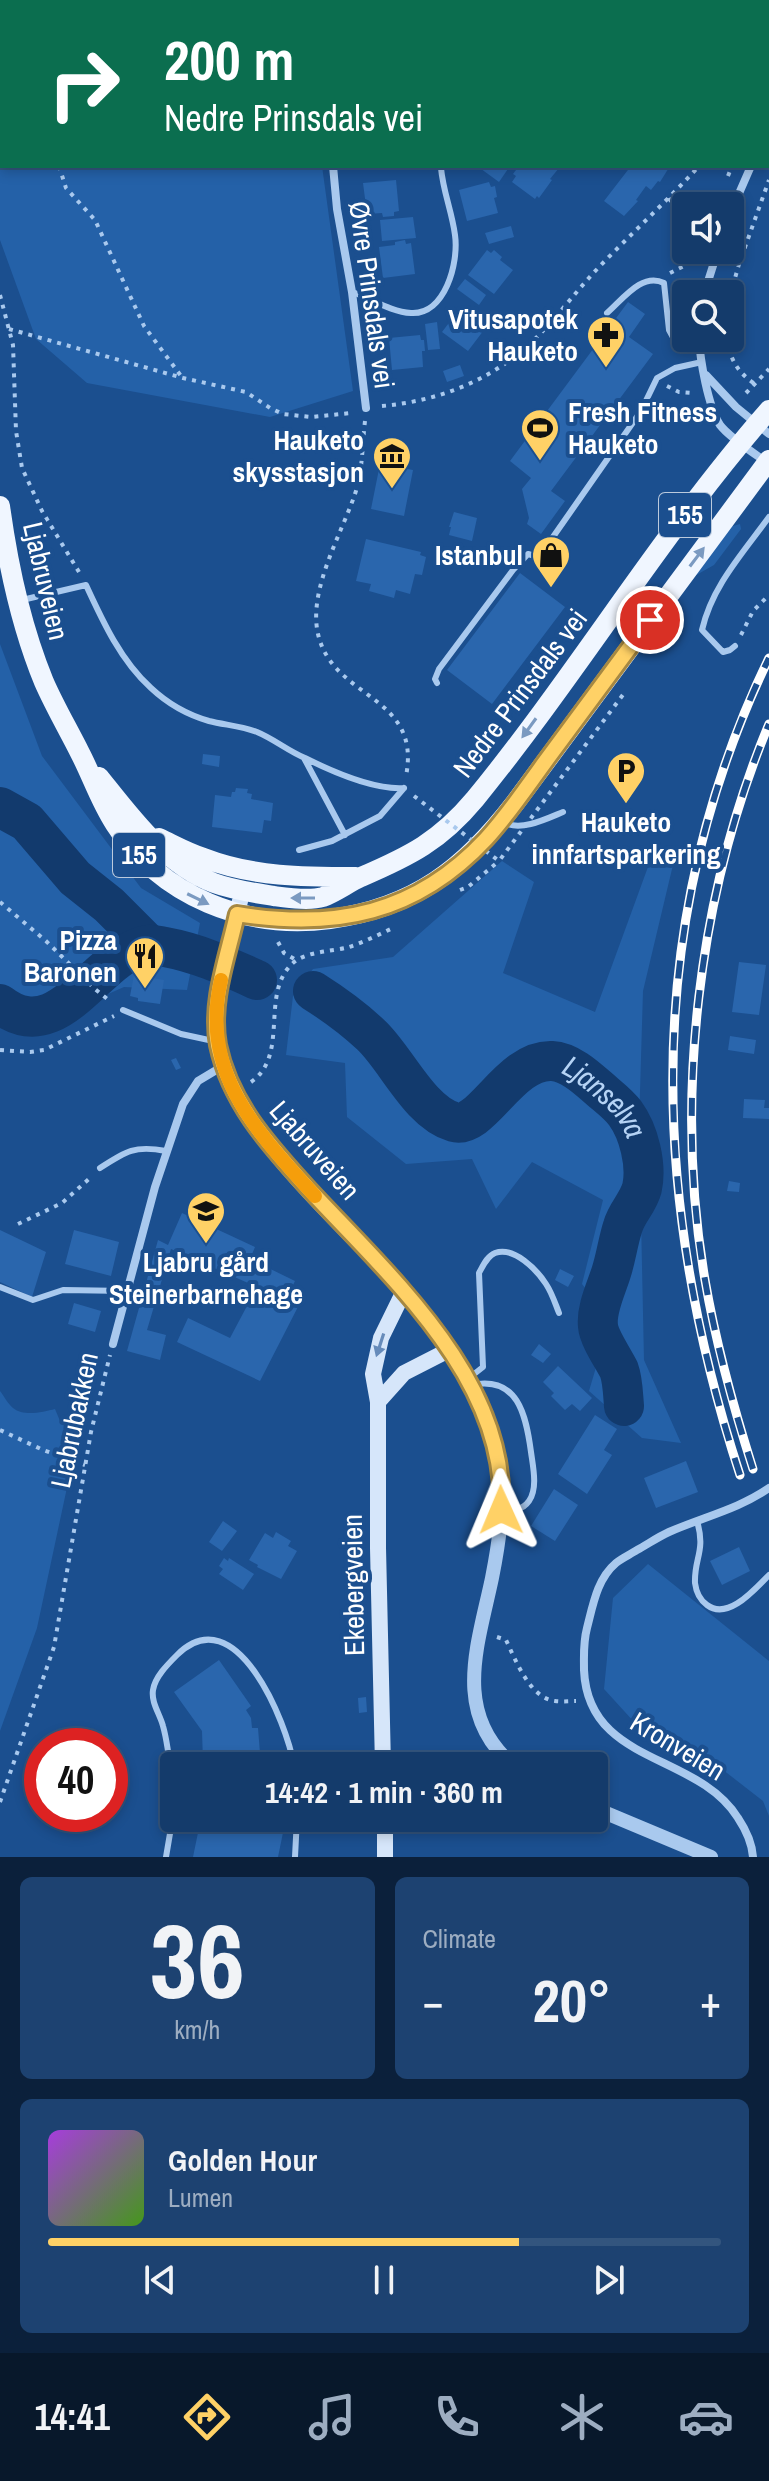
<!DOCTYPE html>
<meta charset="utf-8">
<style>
:root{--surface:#143b6b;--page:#1d4271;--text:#f1f3f6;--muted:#9dadc1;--line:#33557e;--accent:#ffd166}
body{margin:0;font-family:"Archivo Narrow",sans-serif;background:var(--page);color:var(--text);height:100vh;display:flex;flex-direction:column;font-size:30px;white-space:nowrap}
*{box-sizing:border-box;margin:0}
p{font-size:26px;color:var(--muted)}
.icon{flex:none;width:44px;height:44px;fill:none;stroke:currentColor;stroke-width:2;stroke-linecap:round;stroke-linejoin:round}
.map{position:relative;height:1857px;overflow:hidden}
.panel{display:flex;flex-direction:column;gap:20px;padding:20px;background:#0b203b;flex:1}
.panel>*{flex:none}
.top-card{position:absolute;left:0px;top:0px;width:770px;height:168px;box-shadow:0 4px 12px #0003,0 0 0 2px var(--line);background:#0b6e4f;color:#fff;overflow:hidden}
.fabs{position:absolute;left:672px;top:192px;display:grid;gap:16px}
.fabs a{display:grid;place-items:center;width:72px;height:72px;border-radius:8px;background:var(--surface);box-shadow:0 4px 12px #0003,0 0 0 2px var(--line);font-size:40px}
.speed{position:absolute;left:24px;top:1728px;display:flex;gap:16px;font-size:40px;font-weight:700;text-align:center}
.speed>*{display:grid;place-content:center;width:104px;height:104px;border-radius:50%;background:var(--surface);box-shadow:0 4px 12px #0003,0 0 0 2px var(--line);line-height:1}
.speed .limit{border:12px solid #d22;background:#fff;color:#111}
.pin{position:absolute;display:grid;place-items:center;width:68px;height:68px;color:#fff;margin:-34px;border:4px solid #fff;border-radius:50%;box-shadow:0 2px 8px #0007}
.me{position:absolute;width:88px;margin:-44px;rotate:359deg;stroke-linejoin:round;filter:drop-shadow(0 0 6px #0008)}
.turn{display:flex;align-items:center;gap:28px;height:168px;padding:0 32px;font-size:36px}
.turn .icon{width:104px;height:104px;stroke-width:2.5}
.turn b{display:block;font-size:56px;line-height:68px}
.big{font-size:60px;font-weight:700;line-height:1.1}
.panel .widget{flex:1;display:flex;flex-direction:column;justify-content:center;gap:12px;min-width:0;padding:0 28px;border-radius:12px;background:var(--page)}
.panel .dial{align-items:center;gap:0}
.dial b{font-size:104px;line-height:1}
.song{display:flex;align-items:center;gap:24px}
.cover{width:96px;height:96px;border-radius:12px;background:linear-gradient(135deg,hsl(280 70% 55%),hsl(100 70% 35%))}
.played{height:8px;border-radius:4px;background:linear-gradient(90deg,var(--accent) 70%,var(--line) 70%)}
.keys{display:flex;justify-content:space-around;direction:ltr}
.heat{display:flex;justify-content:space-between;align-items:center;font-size:44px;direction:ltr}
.panel .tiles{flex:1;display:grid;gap:20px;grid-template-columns:1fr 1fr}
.widget:last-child{grid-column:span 2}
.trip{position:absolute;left:160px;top:1752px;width:448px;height:80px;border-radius:8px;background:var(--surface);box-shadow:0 4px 12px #0003,0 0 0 2px var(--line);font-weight:700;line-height:80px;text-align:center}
.tab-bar{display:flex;height:128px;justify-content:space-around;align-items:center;background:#08182b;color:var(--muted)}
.tab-bar .icon{width:56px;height:56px}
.tab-bar .on{color:var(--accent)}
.tab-bar b{font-size:36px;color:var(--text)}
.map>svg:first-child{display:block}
.green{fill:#2461a8}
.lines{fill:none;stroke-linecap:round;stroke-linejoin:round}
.river{stroke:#123a6d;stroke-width:40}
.building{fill:#2a66ad}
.path{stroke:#a9c9ee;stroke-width:4;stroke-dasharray:4 6;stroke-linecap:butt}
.service{stroke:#a9c9ee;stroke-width:6}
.minor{stroke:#a9c9ee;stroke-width:8}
.tertiary{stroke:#a9c9ee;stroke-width:14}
.secondary{stroke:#d6e6fa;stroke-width:16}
.primary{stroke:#f0f6ff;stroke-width:20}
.rail-casing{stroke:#fff;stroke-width:9}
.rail{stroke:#1b4f8f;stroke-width:6;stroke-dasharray:18;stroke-linecap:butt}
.path-bridge{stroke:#a9c9ee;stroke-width:4;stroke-dasharray:4 6;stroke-linecap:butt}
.oneway{fill:#7b9ac1}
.oneway2{fill:#668bba}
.route-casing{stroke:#a68842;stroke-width:20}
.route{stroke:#ffd166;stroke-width:14}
.slow{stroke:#f59e0b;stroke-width:14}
.labels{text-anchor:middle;stroke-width:8;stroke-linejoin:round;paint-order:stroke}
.shield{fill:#1b4f8f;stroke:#bbcadd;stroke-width:2}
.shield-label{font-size:26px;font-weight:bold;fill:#fff}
.street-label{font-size:28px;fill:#fff;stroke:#1b4f8f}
.poi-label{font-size:28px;font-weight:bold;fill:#fff;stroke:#1b4f8f;text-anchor:end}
.water-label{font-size:30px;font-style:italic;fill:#b5d3f5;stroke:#1b4f8f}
</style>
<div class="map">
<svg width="769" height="1857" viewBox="0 0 769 1857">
<rect width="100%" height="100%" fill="#1b4f8f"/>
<path class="green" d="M 0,0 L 299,0 L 300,2 L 2,2 L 2,166 L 322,166 L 353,391 L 270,417 L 87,383 L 36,339 L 0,240 Z
M 730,524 L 733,526 L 740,524 L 741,529 L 714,565 L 691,578 Z
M 0,644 L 42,756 L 141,888 L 200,923 L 187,990 L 124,987 L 26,1030 L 0,1017 Z
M 656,845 L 677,848 L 643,991 L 639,1125 L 644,1360 L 681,1443 L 642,1438 L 589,1391 L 610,1320 L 582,1284 L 603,1200 L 532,1162 L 496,1209 L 472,1159 L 406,1164 L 347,1117 L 345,1063 L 286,1055 L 293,996 L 313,969 L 393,957 L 502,861 L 534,882 L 503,973 L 595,1012 Z
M 0,1391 C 4,1396 8,1404 13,1408 C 24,1417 43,1412 55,1409 L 60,1421 L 78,1436 L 37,1628 L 0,1731 Z
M 648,1564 L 769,1661 L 769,1816 L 763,1801 L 709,1759 L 635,1723 L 604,1689 L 613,1598 Z"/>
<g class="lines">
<g class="river">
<path d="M 0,807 L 27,822 L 75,878 L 109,905 L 148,944"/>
<path id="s1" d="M 313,991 C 332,1003 354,1019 371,1035 C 396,1058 419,1112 454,1122 C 482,1130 509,1059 552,1061 C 571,1062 589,1080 603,1092 C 610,1098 619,1105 625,1113 C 639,1132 647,1165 642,1188 C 638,1203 627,1212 623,1226 C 618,1241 616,1258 611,1273 C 606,1289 596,1309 598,1326 C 599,1338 613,1358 619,1370 C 623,1381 623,1395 624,1406"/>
<path d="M 0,1004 C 60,1050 94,956 147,945 C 152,944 159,946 165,947 C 198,953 226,966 257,980"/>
</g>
</g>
<path class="building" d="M 477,166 L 510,166 L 499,182 Z
M 519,166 L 556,166 L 559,168 L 550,179 L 552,180 L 539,198 L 537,196 L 535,199 L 512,182 L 516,176 L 513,174 Z
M 631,166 L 670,166 L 660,182 L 658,181 L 651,190 L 646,186 L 636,200 L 638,201 L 624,216 L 604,201 Z
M 396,180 L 399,211 L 394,212 L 394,216 L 383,217 L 382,213 L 367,214 L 363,183 Z
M 489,182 L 491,187 L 495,186 L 497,197 L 494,198 L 498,213 L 467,221 L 459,190 Z
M 413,217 L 416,238 L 382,241 L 380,220 Z
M 511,226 L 514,237 L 489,244 L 485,233 Z
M 405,240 L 406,244 L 411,243 L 415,274 L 383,278 L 379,247 L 395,245 L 395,242 Z
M 487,250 L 491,253 L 494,250 L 502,257 L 500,260 L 513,270 L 494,294 L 468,275 Z
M 465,279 L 486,295 L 479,305 L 457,289 Z
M 628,302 L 645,314 L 629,337 L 653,354 L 551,491 L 565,501 L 541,534 L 527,524 L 529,518 L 522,489 L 531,478 L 510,461 Z
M 461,307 L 465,311 L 468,308 L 476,314 L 474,317 L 487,326 L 468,351 L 442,332 Z
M 437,322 L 440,349 L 428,350 L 425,324 Z
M 420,335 L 421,340 L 424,340 L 425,351 L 422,351 L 423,367 L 392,370 L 389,338 Z
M 460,365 L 464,376 L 447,382 L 443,371 Z
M 380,464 L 413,470 L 404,516 L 371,509 Z
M 454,512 L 477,518 L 472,541 L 449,535 L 451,527 L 449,527 Z
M 366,539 L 421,552 L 420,555 L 426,557 L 422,575 L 415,574 L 410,594 L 396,590 L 394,598 L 369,591 L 371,584 L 356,581 Z
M 520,573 L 565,607 L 492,704 L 447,670 Z
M 203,754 L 220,756 L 219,767 L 202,764 Z
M 236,788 L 248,789 L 247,793 L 252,794 L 251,799 L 273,803 L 271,821 L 264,820 L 262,833 L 212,827 L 215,795 L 231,797 L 232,792 L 235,792 Z
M 739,962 L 766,965 L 759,1015 L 732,1012 Z
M 134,975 L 164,980 L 160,1004 L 138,1001 L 138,998 L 130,996 Z
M 730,1036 L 756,1040 L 754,1054 L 728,1050 Z
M 176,1058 L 181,1068 L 176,1070 L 171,1060 Z
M 744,1099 L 765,1100 L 764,1108 L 769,1108 L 769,1119 L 743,1118 Z
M 729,1181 L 740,1183 L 739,1192 L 727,1191 Z
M 182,1213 L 255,1247 L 250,1259 L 295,1281 L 289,1293 L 302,1299 L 260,1381 L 177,1342 L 188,1318 L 230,1338 L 257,1287 L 171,1249 L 147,1330 L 166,1335 L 160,1360 L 127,1351 L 158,1240 L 168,1245 Z
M 0,1230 L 46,1252 L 32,1297 L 0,1282 Z
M 74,1230 L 119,1242 L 111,1276 L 65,1264 Z
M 560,1269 L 574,1276 L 568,1287 L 555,1280 Z
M 74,1303 L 101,1311 L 95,1332 L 68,1324 Z
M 539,1344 L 551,1354 L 543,1363 L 531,1355 Z
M 558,1366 L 592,1398 L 580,1411 L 572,1404 L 565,1410 L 551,1396 L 554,1393 L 543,1382 Z
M 595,1415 L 617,1429 L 604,1450 L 612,1455 L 587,1494 L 558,1474 Z
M 686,1461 L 698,1492 L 656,1508 L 644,1478 Z
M 554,1489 L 578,1505 L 555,1541 L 531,1526 Z
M 223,1521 L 237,1531 L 222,1551 L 209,1542 Z
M 276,1532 L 291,1541 L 288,1546 L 297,1551 L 281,1579 L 257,1567 L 258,1565 L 249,1560 L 265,1533 L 273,1538 Z
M 739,1547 L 750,1571 L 722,1585 L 710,1561 Z
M 224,1558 L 228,1561 L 229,1558 L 254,1574 L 243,1590 L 219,1574 L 223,1569 L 219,1566 Z
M 219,1660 L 251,1706 L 246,1710 L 251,1718 L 252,1728 L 258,1728 L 261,1766 L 206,1766 L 206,1762 L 203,1762 L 202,1731 L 174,1692 Z
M 366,1697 L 367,1712 L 359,1713 L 358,1698 Z
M 201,1818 L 237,1818 L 261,1823 L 262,1818 L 286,1818 L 278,1857 L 193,1857 Z"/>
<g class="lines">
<path class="path" d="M 5,0 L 6,2
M 768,106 L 769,105
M 59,166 L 66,188 L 95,220 L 144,326 L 181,376
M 728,176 L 732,166
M 669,198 L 683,222 L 686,264
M 670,273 L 700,258
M 0,295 L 13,345 L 16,431 L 22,468 L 42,511 L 79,572
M 730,296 L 739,264 L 769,180
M 9,329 L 183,378 L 246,392 L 270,408 L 283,414 L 311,417 L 351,413
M 727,338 C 730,359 737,372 755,384
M 667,386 L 679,392 L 693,393
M 746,393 L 769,369
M 382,406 C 439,401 493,380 535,339 C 558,316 577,290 600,266 C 633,232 667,201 699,166
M 365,421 C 362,446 363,470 355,494 C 341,535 308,590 318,634 C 333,700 422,694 406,776
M 741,635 L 753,611 L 769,595
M 460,890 L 468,887 L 499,861
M 0,902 L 46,941 L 95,989 L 111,1002
M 278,942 L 284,953 L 296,960
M 0,1050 L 30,1052 L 44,1050 L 114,1016
M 251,1082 C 289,1056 261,997 290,966 C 303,951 330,952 349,947 C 364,942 380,934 395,927
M 18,1224 L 62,1203 L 90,1178
M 0,1430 L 43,1450 L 85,1465
M 497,1637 L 506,1640 C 516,1661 530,1698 555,1701 C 562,1702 569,1701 576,1701
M 0,1802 L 54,1647 L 91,1432 L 110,1355"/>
<path class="service" d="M 408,0 L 408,2
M 595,2 L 597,0
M 352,292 C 370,298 391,312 411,313 C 445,315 459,263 455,235 C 452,212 443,191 441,168 L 445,166
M 607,313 C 623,299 642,272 664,283 L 669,330 L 675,341 L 684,345 L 699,342
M 22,600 L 86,585 C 103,622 121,661 151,688 C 167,703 188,715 209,721 C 225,725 241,726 257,732 C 274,739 288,751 305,758 C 333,772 374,790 404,788
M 735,646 L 730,650 L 723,652 L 702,630 C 712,586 743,553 769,517
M 437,683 L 435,679 L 439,669 L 513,570 L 528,554 L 539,557 L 641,411 L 657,378 L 675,368 L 702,362
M 304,758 L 345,835
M 505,823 C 522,831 546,819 563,812
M 299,850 L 332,841 L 380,816 L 404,788
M 123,1010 L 181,1034 L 218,1042
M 100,1168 C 126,1151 135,1145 166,1151
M 0,1287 L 33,1300 L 63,1290 L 127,1291
M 469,1378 L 483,1367 L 479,1273 C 483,1266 487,1256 495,1253 C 514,1246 537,1270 546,1284 C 552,1293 555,1303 559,1313
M 471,1385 C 518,1375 526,1415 531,1452 C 533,1467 538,1488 529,1501 C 522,1511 512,1510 501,1510
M 697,1521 C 706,1551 694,1558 695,1583 C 696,1591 700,1600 707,1605 C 728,1621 755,1589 769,1575
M 174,1805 C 171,1779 170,1751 163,1726 C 160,1714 151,1703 153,1690 C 155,1677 167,1665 177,1655 C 236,1596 287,1723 294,1766
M 166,1857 L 174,1810
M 295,1857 L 297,1818"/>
<path class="minor" d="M 311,0 L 311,2
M 768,127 L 769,124
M 333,166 L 337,209 L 352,292 L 366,408
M 730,214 L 751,166
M 704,294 L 718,250
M 699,338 C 700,360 708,406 720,425 C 729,437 752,452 765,461
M 706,375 L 736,407 L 769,434
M 113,1344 L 155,1187 L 183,1104 L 198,1081 L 223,1066
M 753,1857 C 752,1843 746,1830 738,1818 C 697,1752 588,1765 584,1670 C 584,1655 583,1643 587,1628 C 593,1605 597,1579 616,1563 C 622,1558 631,1554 637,1550 C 648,1544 658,1537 669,1532 C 703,1517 739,1509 769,1488"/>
<path class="tertiary" d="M 449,1350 C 475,1389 501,1438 502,1486 C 503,1516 498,1548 492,1578 C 478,1645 451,1714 514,1766
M 594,1808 L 711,1857"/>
<path class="secondary" d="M 240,901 C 229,946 213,993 218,1040 C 226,1127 348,1226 404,1292 C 420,1310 434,1330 449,1350 L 404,1373 L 378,1402
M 383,1766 L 378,1548 L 378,1402 L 373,1374 L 381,1338 L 404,1291
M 385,1818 L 385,1857"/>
<path class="primary" d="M 0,506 C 8,565 21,626 44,682 C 55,707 68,729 80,753 C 92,776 100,801 115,824 C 161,897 246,930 330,919 C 414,908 465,868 515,803 L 769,460
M 99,777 C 131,817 165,864 214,883 C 233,890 255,893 274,896 C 289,898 309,901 323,897 C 336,892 348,883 361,877 C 410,856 440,841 475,799 C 578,673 662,532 769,410
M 159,838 C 174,845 188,853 204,858 C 253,877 304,877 356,877"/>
<g class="rail-casing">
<path id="rail" d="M 753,1469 C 733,1406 716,1344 705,1280 C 674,1099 698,894 769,724
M 740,1475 C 651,1202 641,922 769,658"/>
</g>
<use href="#rail" class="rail"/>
<path class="path-bridge" d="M 414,796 L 499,861 L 625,692"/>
</g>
<defs><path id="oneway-solid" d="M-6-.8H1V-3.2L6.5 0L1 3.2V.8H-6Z" transform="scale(2)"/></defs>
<g class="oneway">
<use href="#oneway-solid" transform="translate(697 557) rotate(-53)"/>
<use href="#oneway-solid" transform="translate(529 728) rotate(126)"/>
<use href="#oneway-solid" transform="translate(303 898) rotate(-180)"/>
<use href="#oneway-solid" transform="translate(198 899) rotate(26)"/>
</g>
<use class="oneway2" href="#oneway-solid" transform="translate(380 1345) rotate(108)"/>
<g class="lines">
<g class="route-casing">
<path id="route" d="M 501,1510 C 509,1380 388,1275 307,1187 C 269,1145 230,1103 218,1045 C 210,1001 228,956 237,914 C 335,930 416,914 486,839 C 508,815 526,788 545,762 C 580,715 615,667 650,620"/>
</g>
<use href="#route" class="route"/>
<path class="slow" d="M 221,980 C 199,1073 258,1133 315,1196"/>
</g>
<defs>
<g id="pharmacy-pin" transform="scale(2)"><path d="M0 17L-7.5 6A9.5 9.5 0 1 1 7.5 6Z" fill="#ffd166" stroke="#1b4f8f"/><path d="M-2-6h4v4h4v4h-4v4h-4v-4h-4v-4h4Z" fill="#111"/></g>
<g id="stadium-pin" transform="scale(2)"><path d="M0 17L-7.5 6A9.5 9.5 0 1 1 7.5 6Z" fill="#ffd166" stroke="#1b4f8f"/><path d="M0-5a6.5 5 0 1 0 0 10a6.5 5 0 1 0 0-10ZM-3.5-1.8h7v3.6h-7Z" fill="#111"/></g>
<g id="museum-pin" transform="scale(2)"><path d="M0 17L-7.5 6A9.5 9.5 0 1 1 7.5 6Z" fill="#ffd166" stroke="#1b4f8f"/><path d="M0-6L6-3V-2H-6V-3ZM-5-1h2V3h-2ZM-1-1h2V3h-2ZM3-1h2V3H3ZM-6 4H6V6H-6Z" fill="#111"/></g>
<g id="shop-pin" transform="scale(2)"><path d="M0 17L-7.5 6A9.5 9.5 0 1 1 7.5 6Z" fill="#ffd166" stroke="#1b4f8f"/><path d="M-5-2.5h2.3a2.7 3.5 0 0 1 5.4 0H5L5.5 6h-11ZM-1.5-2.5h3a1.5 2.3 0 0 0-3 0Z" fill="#111"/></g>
<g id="parking-pin" transform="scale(2)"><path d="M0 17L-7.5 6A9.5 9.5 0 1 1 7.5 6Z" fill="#ffd166" stroke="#1b4f8f"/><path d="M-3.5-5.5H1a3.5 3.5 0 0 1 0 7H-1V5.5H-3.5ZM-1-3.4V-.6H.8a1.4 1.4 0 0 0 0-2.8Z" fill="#111"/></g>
<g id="restaurant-pin" transform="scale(2)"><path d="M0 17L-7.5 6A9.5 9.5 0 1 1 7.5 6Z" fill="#ffd166" stroke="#1b4f8f"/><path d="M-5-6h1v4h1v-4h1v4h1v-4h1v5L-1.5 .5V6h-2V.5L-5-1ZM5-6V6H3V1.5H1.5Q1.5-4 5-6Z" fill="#111"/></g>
<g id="school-pin" transform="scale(2)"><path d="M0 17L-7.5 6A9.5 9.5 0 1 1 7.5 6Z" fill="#ffd166" stroke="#1b4f8f"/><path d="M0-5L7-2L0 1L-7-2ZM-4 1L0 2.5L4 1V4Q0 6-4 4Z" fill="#111"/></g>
</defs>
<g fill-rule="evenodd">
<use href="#pharmacy-pin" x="606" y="335"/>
<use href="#stadium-pin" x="540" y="428"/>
<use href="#museum-pin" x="392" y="456"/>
<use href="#shop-pin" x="551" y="555"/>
<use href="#parking-pin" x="626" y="771"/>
<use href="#restaurant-pin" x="145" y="956"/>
<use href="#school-pin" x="206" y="1211"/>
</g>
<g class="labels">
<g class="shield">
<rect x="659" y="493" width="52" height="44" rx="6"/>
<rect x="113" y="833" width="52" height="44" rx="6"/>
</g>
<g class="shield-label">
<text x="685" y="524">155</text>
<text x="139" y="864">155</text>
</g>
<g class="street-label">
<text transform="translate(372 295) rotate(82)" y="10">Øvre Prinsdals vei</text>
<text transform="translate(46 581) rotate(77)" y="10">Ljabruveien</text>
<text transform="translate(520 693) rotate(-53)" y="10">Nedre Prinsdals vei</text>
<text transform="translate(315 1150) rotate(49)" y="10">Ljabruveien</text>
<text transform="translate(74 1420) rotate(-78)" y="10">Ljabrubakken</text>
<text transform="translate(353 1585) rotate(-91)" y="10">Ekebergveien</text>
<text transform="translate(678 1746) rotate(31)" y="10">Kronveien</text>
</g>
<g class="poi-label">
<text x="578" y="329">Vitusapotek<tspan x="578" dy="32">Hauketo</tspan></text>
<text x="568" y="422" text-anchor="start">Fresh Fitness<tspan x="568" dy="32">Hauketo</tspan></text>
<text x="364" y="450">Hauketo<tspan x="364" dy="32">skysstasjon</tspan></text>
<text x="523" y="565">Istanbul</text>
<text x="626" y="832" text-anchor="middle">Hauketo<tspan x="626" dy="32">innfartsparkering</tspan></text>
<text x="117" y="950">Pizza<tspan x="117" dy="32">Baronen</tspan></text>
<text x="206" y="1272" text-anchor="middle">Ljabru gård<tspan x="206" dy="32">Steinerbarnehage</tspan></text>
</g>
<g class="water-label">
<text dy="10" stroke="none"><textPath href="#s1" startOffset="380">Ljanselva</textPath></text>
</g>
</g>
</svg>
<div class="fabs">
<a><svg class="icon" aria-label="sound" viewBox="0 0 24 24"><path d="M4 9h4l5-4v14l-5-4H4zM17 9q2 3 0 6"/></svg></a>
<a><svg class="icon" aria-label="search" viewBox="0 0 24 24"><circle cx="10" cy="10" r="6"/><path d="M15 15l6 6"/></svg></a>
</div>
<div class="speed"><div class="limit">40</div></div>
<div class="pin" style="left:650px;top:620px;background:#d93025"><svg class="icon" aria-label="arrive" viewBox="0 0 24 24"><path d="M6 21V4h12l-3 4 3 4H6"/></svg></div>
<svg class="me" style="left:501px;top:1510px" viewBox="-20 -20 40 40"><path d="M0-17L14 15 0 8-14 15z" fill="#ffd166" stroke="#fff" stroke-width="4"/></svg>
<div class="trip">14:42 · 1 min · 360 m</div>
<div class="top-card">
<div class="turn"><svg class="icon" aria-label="right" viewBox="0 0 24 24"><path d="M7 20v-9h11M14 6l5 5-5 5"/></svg><div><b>200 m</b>Nedre Prinsdals vei</div></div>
</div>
</div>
<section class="panel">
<div class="tiles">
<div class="widget dial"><b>36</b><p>km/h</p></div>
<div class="widget"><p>Climate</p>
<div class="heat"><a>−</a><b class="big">20°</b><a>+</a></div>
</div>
<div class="widget">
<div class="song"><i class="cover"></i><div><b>Golden Hour</b><p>Lumen</p></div></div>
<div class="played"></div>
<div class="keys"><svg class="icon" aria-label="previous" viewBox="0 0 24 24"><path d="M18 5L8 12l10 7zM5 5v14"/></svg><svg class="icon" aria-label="pause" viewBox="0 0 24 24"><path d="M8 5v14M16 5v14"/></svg><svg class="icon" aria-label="next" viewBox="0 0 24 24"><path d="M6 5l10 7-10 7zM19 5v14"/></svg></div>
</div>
</div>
</section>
<nav class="tab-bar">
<b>14:41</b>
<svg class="icon on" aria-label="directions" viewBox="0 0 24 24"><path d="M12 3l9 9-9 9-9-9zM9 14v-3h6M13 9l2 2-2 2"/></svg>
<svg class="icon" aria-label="music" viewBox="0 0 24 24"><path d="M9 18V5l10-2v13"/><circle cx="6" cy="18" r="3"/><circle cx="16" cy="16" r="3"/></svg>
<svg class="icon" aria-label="phone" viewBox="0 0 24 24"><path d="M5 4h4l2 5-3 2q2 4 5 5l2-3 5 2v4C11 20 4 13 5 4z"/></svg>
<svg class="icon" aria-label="climate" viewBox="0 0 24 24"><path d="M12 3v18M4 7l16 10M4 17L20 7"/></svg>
<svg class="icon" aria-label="car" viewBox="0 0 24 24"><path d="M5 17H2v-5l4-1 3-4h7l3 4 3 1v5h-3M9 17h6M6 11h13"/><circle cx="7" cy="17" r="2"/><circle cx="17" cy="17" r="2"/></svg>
</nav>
